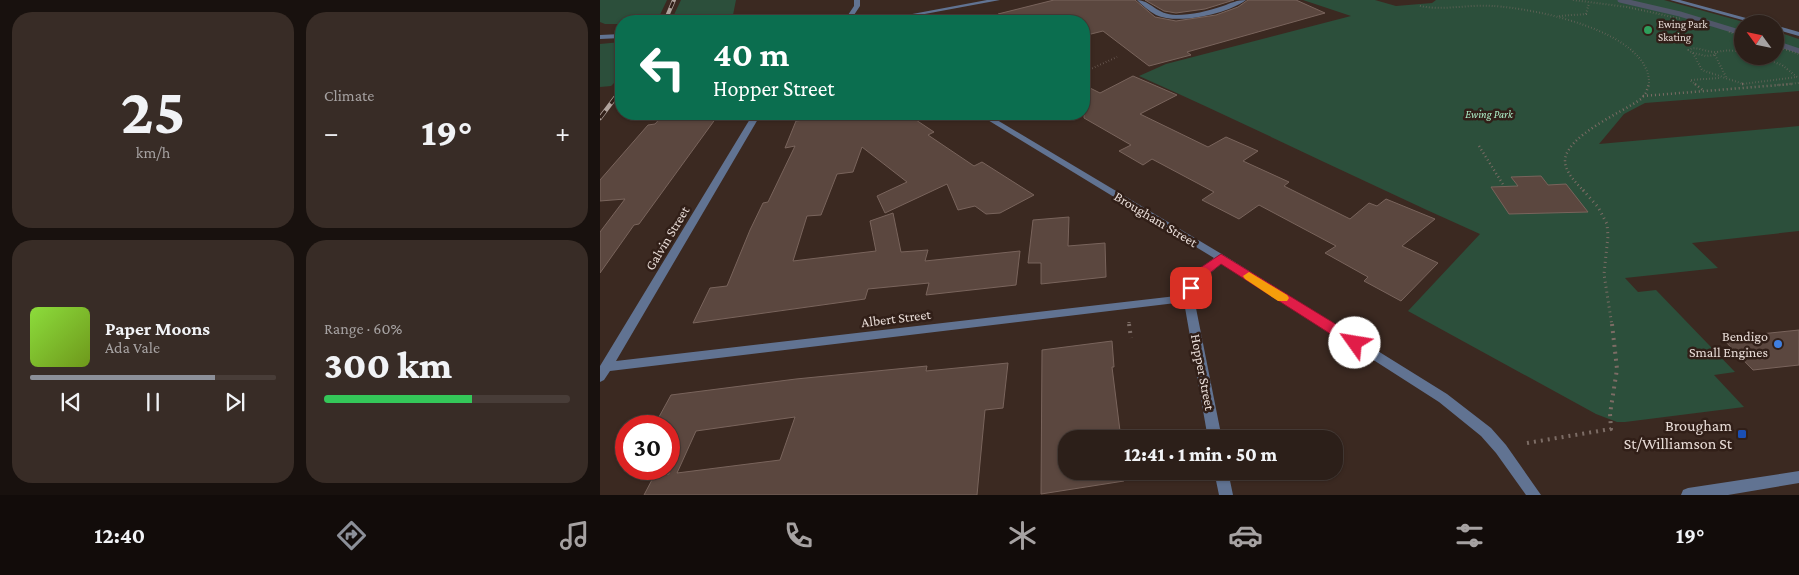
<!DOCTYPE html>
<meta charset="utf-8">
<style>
:root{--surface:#2c1f19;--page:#382c26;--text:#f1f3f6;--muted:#a6a2a2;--line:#483d38;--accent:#8c9099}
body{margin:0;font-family:"Crimson Pro",serif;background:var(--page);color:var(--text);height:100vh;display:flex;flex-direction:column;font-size:19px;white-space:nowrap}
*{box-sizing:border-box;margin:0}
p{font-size:16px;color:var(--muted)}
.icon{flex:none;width:28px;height:28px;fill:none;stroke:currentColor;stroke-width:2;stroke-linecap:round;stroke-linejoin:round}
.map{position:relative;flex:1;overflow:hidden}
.sheet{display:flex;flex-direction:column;gap:12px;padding:12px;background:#18110e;width:600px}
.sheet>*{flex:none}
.hud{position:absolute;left:15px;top:15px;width:475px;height:105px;border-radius:20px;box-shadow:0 1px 4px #0004,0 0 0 1px var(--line);background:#0b6e4f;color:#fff;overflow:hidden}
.needle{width:32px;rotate:303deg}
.fabs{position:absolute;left:1134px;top:15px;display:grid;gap:10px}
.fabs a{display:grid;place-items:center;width:50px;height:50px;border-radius:50%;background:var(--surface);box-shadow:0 1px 4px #0004,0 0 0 1px var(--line);font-size:25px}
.speed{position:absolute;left:15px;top:415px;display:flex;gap:10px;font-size:25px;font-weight:700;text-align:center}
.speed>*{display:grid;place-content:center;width:65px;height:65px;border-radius:50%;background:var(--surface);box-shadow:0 1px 4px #0004,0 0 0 1px var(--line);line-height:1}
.speed .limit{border:8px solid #d22;background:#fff;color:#111}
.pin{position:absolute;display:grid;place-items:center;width:42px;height:42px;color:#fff;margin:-21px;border-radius:10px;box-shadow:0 2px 8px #0006}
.me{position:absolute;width:55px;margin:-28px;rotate:302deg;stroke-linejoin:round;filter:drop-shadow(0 0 4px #0008)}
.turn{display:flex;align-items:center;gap:18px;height:105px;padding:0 15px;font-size:22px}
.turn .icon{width:65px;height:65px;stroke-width:2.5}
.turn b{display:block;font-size:35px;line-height:42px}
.big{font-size:38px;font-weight:800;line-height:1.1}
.sheet .card{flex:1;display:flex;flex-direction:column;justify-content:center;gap:8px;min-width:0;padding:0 18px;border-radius:20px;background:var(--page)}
.sheet .dial{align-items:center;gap:0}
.dial b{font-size:65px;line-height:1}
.song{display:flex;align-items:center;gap:15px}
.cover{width:60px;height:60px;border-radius:8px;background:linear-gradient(135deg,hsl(90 70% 55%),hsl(80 70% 35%))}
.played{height:5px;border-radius:2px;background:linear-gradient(90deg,var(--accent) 75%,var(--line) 75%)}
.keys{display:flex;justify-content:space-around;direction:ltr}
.heat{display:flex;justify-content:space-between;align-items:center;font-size:28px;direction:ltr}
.charge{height:8px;border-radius:4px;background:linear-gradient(90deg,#34c759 60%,var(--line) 0)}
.sheet .tiles{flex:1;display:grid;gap:12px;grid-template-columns:repeat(2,1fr)}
.trip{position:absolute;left:458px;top:430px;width:285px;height:50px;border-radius:20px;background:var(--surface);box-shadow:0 1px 4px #0004,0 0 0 1px var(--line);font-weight:800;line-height:50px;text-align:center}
.tabs{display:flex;height:80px;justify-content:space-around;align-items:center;background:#120c0a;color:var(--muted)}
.tabs .icon{width:35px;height:35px}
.tabs .active{color:var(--accent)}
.tabs b{font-size:22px;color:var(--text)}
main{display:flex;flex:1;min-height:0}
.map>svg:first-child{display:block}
.green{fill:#2c4f3b}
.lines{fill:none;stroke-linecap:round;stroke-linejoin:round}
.stream{stroke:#505668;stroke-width:5}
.building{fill:#5b473f;stroke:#79645c;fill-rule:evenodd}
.path-far3{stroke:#7c6c65;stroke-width:2;stroke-dasharray:0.5 2.5;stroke-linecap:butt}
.path-far2{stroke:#7c6c65;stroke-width:2.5;stroke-dasharray:1 3;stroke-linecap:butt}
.path-far1{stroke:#7c6c65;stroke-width:3;stroke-dasharray:1 4;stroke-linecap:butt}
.path{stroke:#7c6c65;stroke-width:4;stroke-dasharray:2 5;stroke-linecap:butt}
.minor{fill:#617392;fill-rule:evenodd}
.tertiary{fill:#617392;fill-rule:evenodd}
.rail-far1-casing{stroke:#b1a39d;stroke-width:4}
.rail-casing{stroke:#b1a39d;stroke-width:4.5}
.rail-far1{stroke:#311f18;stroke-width:2.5;stroke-dasharray:7;stroke-linecap:butt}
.rail{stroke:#311f18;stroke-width:3;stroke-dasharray:9;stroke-linecap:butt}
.route{fill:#e11d48;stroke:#92132f}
.slow{fill:#f59e0b}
.leisure-dot{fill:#2e9e5b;stroke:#311f18;stroke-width:2}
.shop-dot{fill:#3f7fe0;stroke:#311f18;stroke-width:2}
.transit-dot{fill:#1a4fb4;stroke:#311f18;stroke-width:2}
.labels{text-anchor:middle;stroke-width:5;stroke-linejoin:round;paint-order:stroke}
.far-poi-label{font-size:11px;fill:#e8dcd7;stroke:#311f18;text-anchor:start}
.far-park-label{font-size:11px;font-style:italic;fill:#aef1c9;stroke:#311f18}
.street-label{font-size:14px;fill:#e8dcd7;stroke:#311f18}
.poi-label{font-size:14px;fill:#e8dcd7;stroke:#311f18;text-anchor:end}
.near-poi-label{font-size:16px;fill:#e8dcd7;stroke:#311f18;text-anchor:end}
</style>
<main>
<section class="sheet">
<div class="tiles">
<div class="card dial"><b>25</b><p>km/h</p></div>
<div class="card"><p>Climate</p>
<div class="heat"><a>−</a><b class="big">19°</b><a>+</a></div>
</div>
<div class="card">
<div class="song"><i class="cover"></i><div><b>Paper Moons</b><p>Ada Vale</p></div></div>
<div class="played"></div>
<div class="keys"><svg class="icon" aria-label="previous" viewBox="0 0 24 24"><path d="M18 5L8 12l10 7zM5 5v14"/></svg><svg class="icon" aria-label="pause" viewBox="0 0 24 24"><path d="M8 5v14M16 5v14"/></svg><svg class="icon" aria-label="next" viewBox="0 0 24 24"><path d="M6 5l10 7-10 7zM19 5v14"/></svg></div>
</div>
<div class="card"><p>Range · 60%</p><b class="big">300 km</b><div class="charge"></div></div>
</div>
</section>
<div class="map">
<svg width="1199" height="495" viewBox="0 0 1199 495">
<rect width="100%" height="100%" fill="#3b2921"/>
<path class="green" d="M 0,0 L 67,0 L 57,21 L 21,21 L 21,24 L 5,24 L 0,22 Z
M 81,0 L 136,0 L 132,20 L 71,21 Z
M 703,0 L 775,0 L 796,6 L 832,3 L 836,0 L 1064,0 L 1151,24 L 1142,24 L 1142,56 L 1175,56 L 1175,31 L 1199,39 L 1199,91 L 1045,103 L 1024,114 L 999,144 L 1199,126 L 1199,231 L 1092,243 L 1118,268 L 1025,278 L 1038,292 L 1056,290 L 1135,372 L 1114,375 L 1144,407 L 1025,422 L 1017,422 L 996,414 L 808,311 L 880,234 C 766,183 653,127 539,76 L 566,64 L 751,16 Z
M 21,42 L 21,76 L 11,86 L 0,87 L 0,44 Z"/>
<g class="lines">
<path class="stream" d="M 1020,0 L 1080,14 L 1142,33
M 1175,43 L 1199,51"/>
</g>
<path class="building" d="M 454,0 L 535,0 L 555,17 L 576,21 L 616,15 L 638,7 L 648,0 L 696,0 L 725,13 L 587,52 L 591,55 L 549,66 L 503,31 L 491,34 L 484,29 L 484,21 L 399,21 L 398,14 Z
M 545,0 L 634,0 L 605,9 L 576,13 L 564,11 Z
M 533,76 L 577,95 L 540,114 L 608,147 L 626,137 L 658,151 L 643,161 L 689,182 L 684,186 L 750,219 L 769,203 L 777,206 L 786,199 L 835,219 L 802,246 L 838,263 L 801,301 L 764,281 L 768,277 L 725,253 L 736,246 L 659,205 L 639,219 L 602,200 L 614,192 L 552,159 L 543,165 L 519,151 L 531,145 L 484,118 L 484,85 L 500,93 Z
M 64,114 L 119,114 L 39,224 L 34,225 L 0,273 L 0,232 L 25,199 L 0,201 L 0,180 L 48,125 L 55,124 Z
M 258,114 L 307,114 L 334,132 L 328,135 L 374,166 L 382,162 L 434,195 L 400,213 L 386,214 L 375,206 L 358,210 L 347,184 L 285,213 L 277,196 L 307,182 L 262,147 L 253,172 L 237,174 L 221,215 L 207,216 L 193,261 L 276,251 L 270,221 L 293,213 L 301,252 L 328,250 L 325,261 L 420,251 L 416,285 L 326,295 L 329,283 L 268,289 L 265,299 L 93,323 L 110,288 L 127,286 L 150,230 L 163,203 L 168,202 L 195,146 L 185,148 L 196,121 Z
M 941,176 L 948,185 L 966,184 L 988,212 L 909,214 L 891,187 L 918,186 L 911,177 Z
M 469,217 L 468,246 L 505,243 L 506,277 L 441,284 L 441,263 L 428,263 L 433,220 Z
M 1199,330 L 1199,365 L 1153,370 L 1122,338 Z
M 512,341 L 514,367 L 512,367 L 521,439 L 466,439 L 466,471 L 523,471 L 524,481 L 441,494 L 442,350 Z
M 408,363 L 403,408 L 385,410 L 377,495 L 44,495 L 54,476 L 69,474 L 69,426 L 54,426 L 71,395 L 196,379 L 327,366 L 326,371 ZM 195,417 L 180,460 L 77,473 L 96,431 Z"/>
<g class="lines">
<path class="path-far3" d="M 973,0 L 1027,7 L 1082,19
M 820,6 C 843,11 869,4 893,6 C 932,8 1052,31 1049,85
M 959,16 L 986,14 L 989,3
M 1129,32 L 1142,36
M 1175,46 L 1199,54
M 1088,50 L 1093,53 L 1102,70 L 1143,84 L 1197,77 L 1182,65 L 1156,56
M 1088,50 C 1097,45 1107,53 1117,52 C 1128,50 1130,50 1142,52
M 1093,53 L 1106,56 L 1115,55 L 1116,52
M 1115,55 L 1126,77
M 484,72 L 517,57
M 1096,85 L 1090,80 L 1120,78
M 1177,85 L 1199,83"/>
<path class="path-far2" d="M 1095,84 L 1104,91
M 1142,84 L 1146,84
M 1043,96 L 1192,84
M 879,146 L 904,186
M 984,191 C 977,184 966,173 965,162 C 964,136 1023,112 1041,99 L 1046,93 L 1049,84"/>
<path class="path-far1" d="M 983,190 L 998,207 L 1007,224 L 1008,236 L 1004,274 L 1012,326
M 529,322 L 529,326"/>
<path class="path" d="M 529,324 L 531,338
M 927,443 L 1011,429 L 1010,414 L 1017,369 L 1012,324"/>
<path class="minor" d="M 254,0 L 260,0 L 260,6 L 250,21 L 244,21 L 254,6 Z
M 387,0 L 400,0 L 287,21 L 275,21 Z
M 537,0 C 550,0 557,15 576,15 C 592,15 608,11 623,6 C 631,3 637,0 646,0 C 627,14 578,25 556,15 C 549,11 542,5 537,0 Z
M 1070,0 L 1080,0 L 1168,24 L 1157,24 Z
M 1175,25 L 1199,32 L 1199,36 L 1175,29 Z
M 21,34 L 21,38 L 0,39 L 0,35 Z
M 153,114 L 161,114 L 16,361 L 585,295 L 592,276 L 614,258 L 378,114 L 387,114 L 625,256 L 847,394 L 891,428 L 906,445 L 941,495 L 926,495 L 896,453 L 881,436 L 839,402 L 622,263 L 601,281 L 594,298 L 622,439 L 608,439 L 584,302 L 10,371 L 4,380 L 0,382 L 0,366 Z
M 614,471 L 628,471 L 633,495 L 619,495 Z"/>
<path class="tertiary" d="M 1199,471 L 1199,483 L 1128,495 L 1081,495 L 1083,490 L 1088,488 Z"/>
<g class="rail-far1-casing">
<path id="rail-far1" d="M 65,21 L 74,0"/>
</g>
<g class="rail-casing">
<path id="rail" d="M 0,118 L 21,90"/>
</g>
<use href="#rail-far1" class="rail-far1"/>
<use href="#rail" class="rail"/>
</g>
<path class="route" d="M 621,254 L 760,339 L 762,343 L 760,347 L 751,347 L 621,264 L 606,276 L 596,290 L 587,290 L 585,288 L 597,270 Z"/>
<path class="slow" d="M 649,272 L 687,295 L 689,298 L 687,301 L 678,301 L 645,279 L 643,276 Z"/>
<circle class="leisure-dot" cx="1048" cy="30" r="5"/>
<circle class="shop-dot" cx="1178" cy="344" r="5"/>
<rect class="transit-dot" x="1137" y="429" width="10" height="10" rx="2.5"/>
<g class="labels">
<g class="far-poi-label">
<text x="1058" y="28">Ewing Park<tspan x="1058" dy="13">Skating</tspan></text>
</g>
<g class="far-park-label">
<text x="889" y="118">Ewing Park</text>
</g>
<g class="street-label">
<text transform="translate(556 219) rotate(31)" y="5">Brougham Street</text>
<text transform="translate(67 238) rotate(-59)" y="5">Galvin Street</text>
<text transform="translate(296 318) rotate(-7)" y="5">Albert Street</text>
<text transform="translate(603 372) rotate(79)" y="5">Hopper Street</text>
</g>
<g class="poi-label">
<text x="1168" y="341">Bendigo<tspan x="1168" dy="16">Small Engines</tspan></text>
</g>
<g class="near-poi-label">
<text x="1132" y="431">Brougham<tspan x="1132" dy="18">St/Williamson St</tspan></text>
</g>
</g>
</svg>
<div class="fabs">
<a><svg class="needle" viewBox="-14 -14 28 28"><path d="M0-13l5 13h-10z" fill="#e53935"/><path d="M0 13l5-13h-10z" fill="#a6a2a2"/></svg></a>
</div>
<div class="speed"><div class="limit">30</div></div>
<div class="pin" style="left:591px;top:288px;background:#d93025"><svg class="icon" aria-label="arrive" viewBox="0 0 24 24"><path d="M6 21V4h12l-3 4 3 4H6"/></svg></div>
<svg class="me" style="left:755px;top:343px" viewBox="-20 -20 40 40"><circle r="19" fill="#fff"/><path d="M0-13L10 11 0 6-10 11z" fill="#e11d48"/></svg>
<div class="trip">12:41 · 1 min · 50 m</div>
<div class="hud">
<div class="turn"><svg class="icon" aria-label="left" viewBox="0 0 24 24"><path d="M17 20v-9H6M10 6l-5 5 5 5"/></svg><div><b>40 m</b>Hopper Street</div></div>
</div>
</div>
</main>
<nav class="tabs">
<b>12:40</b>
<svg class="icon active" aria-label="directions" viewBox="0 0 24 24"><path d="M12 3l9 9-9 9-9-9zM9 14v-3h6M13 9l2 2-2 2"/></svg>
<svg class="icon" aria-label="music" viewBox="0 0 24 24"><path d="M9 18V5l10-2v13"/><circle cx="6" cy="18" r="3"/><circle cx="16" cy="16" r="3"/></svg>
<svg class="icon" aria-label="phone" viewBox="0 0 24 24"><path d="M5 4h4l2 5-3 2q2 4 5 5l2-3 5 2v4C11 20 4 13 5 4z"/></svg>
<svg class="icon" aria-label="climate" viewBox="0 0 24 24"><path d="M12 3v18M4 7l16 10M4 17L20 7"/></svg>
<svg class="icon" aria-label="car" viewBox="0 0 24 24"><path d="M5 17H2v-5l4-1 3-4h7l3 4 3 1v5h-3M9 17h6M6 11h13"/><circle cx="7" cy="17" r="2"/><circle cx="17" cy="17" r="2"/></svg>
<svg class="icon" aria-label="filters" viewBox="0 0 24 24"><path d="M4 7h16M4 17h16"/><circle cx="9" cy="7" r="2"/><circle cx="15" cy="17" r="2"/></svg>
<b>19°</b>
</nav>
